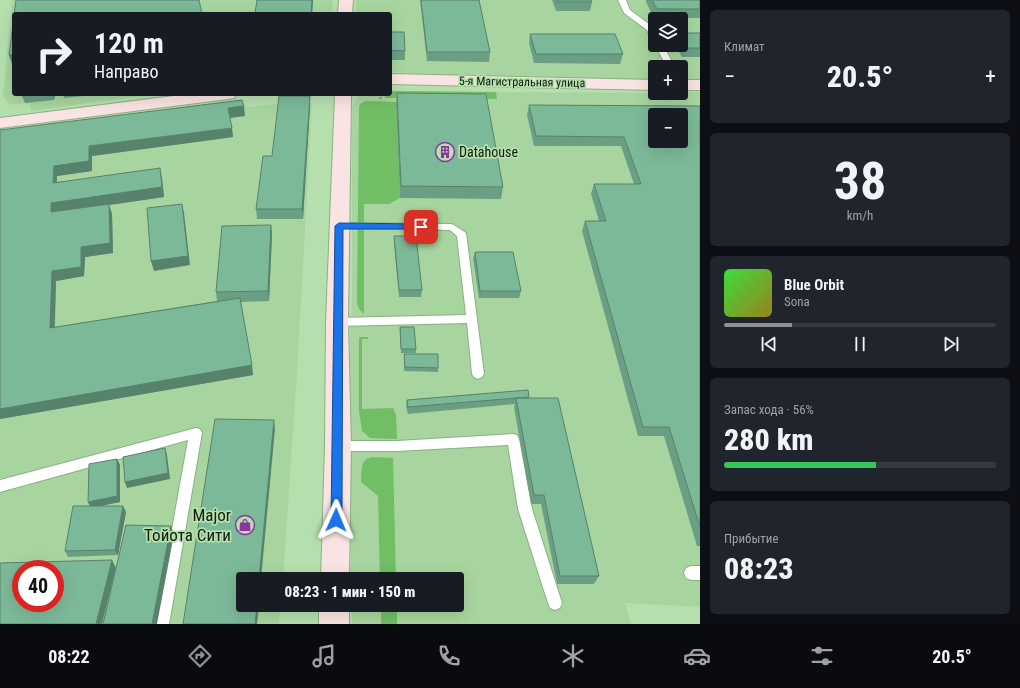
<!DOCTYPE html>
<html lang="ru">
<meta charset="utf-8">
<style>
:root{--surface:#171b24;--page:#20242c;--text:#f1f3f6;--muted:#9ea1a6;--line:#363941;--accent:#8c9099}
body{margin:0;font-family:"Roboto Condensed",sans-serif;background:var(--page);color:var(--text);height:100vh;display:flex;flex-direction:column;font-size:15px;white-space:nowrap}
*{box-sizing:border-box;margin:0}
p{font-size:13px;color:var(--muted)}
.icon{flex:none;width:22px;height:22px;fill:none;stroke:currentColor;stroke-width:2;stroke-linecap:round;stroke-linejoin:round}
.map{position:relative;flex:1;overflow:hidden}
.panel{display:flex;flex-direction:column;gap:10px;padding:10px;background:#0d0f14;width:320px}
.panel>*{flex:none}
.top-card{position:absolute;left:12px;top:12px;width:380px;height:84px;border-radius:4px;box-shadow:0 4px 16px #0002;background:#171b24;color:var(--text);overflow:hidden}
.fabs{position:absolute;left:648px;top:12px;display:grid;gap:8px}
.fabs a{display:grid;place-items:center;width:40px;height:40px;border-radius:4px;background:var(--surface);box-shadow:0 4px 16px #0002;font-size:20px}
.speed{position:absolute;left:12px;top:560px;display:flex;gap:8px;font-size:20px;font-weight:700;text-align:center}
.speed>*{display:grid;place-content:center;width:52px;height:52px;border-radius:50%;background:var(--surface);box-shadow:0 4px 16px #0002;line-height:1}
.speed .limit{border:6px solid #d22;background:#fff;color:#111}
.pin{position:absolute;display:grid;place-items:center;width:34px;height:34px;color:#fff;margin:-17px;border-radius:8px;box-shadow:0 2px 6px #0006}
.me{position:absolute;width:44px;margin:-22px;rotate:1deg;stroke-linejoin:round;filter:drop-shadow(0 0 3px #0008)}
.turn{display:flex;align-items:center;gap:14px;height:84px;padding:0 16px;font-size:18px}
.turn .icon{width:52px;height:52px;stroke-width:2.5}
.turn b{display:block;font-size:28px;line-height:34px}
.big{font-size:30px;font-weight:800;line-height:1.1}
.panel .tile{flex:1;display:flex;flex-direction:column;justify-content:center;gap:6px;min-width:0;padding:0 14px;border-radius:6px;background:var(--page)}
.panel .dial{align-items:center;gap:0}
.dial b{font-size:52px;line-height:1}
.song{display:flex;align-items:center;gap:12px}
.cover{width:48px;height:48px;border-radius:6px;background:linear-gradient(135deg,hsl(120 70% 55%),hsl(50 70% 35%))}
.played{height:4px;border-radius:2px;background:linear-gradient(90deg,var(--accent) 25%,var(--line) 25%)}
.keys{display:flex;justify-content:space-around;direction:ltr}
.heat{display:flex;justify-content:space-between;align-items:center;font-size:22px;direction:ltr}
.charge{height:6px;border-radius:3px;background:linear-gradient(90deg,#34c759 56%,var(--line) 0)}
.trip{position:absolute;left:236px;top:572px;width:228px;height:40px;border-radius:4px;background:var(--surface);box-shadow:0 4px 16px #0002;font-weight:800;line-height:40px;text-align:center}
.menu{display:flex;height:64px;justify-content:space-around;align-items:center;background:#090b0e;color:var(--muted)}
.menu .icon{width:28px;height:28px}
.menu .active{color:var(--accent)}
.menu b{font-size:18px;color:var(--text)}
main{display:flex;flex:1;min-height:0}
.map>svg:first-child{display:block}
.built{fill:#a8d59f;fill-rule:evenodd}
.green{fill:#71be64}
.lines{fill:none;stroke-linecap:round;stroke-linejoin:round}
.lane-casing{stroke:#89b182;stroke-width:2}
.secondary-casing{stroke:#89b182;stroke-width:2}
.path{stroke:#637f5e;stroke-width:2;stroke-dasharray:1.5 1.5;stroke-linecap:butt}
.lane{fill:#fff;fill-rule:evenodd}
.secondary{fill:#fae4e3;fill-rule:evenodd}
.wall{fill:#6b9f84}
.shaded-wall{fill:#57826b}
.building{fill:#7cb999;stroke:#57826b;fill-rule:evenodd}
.route{fill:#1a73e8;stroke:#114b97}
.labels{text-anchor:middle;stroke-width:3.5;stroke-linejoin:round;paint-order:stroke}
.far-street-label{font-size:12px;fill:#0f1e0c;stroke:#b6dfae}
.poi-label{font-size:14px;fill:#0f1e0c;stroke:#b6dfae;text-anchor:start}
.near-poi-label{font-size:17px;fill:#0f1e0c;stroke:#b6dfae;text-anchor:end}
</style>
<main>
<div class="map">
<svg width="700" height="624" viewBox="0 0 700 624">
<rect width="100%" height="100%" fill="#b6dfae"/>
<path class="built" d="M 12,0 L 333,0 L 332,14 L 14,14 L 14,94 L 154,94 L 31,111 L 30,103 L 13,104 L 7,103 L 3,96 Z
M 356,0 L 700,0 L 700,80 L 681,80 L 681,67 L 655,67 L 655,80 L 489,78 L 390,72 L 390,14 L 356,14 ZM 655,19 L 681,19 L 681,45 L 655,45 Z
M 390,91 L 655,93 L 700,92 L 700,607 L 625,603 L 631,624 L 352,624 L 352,605 L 457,605 L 457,579 L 351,579 L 350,346 L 352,302 L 352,107 L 358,97 L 364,94 L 390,94 ZM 655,115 L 681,115 L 681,141 L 655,141 Z
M 282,103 L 312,103 L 297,373 L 283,579 L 243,579 L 243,605 L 281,605 L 279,624 L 0,624 L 0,138 ZM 21,569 L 55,569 L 55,603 L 21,603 Z"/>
<path class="green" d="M 390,91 L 496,92 L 497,99 L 385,98 L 385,94 L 390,94 Z
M 366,101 L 396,102 L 400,198 L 389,204 L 364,204 L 364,314 L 360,310 L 357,304 L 359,107 L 361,103 Z
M 359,337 L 368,337 L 368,339 L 362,339 L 362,409 L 393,408 L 396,415 L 397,439 L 370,438 L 362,431 L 359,411 Z
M 373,457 L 393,458 L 396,579 L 380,579 L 378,496 L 361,482 C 362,471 359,459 373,457 Z
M 381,605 L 397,605 L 397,624 L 381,624 Z"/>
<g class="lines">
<g class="lane-casing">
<path id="lane" d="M 618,0 L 626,0 L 630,10 L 653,27 L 655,31 L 655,40 L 652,40 L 647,30 L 624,13 Z
M 655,45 L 663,45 L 675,67 L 667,67 Z
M 339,223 L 452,224 L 466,233 L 484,374 L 482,377 L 478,379 L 474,377 L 472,374 L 467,323 L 337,326 L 333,325 L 331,322 L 333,319 L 337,318 L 466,315 L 457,236 L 450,230 L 335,228 L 334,226 Z
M 196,428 L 200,429 L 202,433 L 169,624 L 155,624 L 188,440 L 0,492 L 0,480 Z
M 513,434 L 517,435 L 519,439 L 532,509 L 562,603 L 560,608 L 555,610 L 550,608 L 548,603 L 518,509 L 508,445 L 397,451 L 338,451 L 334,450 L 332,446 L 334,442 L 338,441 L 397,441 Z
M 691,566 L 700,566 L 700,580 L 691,580 L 686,578 L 684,573 L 686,568 Z"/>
</g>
<g class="secondary-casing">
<path id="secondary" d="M 339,0 L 353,0 L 352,14 L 338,14 Z
M 390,74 L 655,80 L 655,90 L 390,84 Z
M 681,80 L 700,80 L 700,90 L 681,90 Z
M 189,94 L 236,94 L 234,98 L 228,99 L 0,128 L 0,118 Z
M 335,94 L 351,94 L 348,322 L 351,446 L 349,579 L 321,579 L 325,446 L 326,322 Z
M 319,605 L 349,605 L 349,624 L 319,624 Z"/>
</g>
<path class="path" d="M 380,94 L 381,100"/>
<use href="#lane" class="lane"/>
<use href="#secondary" class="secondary"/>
</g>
<path class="wall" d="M 257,0 L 313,0 L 312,14 L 255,14 Z
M 420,0 L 479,0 L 490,52 L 489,62 L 427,61 Z
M 552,0 L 591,0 L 592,2 L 590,11 L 556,11 Z
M 646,0 L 700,0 L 700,18 L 654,18 L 646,2 Z
M 390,32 L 405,51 L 405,60 L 390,60 Z
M 681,33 L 700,33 L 700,57 L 682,57 L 675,45 L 681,45 Z
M 530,34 L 623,54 L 620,64 L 534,63 L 529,43 Z
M 397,93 L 503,187 L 501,199 L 400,198 L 396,105 Z
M 23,94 L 55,94 L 54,100 L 25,103 L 22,96 Z
M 63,94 L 104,94 L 64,98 Z
M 310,96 L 310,106 L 303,219 L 257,219 L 256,209 L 272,156 Z
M 529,105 L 700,106 L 700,546 L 697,546 L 664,436 L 638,436 L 582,231 L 585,221 L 599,221 L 591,194 L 594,184 L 634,184 L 621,146 L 534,146 L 527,115 Z
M 245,116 L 230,118 L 233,137 L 92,156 L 92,171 L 57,176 L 57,182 L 162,178 L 164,197 L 109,205 L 112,214 L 113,253 L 85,257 L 84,276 L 56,281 L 55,327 L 217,301 L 216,292 L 271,225 L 272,235 L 269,301 L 241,302 L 253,375 L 0,419 L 0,130 Z
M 394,236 L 422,290 L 421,297 L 399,297 L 394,243 Z
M 475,252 L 521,291 L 519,298 L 479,298 L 473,258 Z
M 400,327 L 416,349 L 416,353 L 401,353 Z
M 404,354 L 438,368 L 438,372 L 404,371 Z
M 529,397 L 529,398 L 599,576 L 594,584 L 557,584 L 541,504 L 531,504 L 514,407 L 515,404 L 408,414 L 406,407 L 407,400 Z
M 120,465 L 120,502 L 100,506 L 126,512 L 118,555 L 68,557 L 65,551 L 90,506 L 88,502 Z"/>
<path class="shaded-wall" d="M 312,0 L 313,0 L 312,14 L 311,14 Z
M 14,54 L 14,64 L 12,64 L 9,55 Z
M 53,94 L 55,94 L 54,100 Z
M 310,96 L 310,106 L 303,219 L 302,209 Z
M 244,106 L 245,116 L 229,118 L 228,108 Z
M 232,128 L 233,137 L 92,156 L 92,171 L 57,176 L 56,192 L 53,183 L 54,166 L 89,146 Z
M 160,168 L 162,178 L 164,197 L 109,205 L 112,214 L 113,253 L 85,257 L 84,276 L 56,281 L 54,338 L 50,328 L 51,203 Z
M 182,204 L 184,213 L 190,265 L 154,271 L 151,261 Z
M 271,225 L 272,235 L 269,301 L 268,291 Z
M 252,365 L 253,375 L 0,419 L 0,409 Z
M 274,420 L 275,429 L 261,579 L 259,579 Z
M 165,448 L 167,455 L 170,479 L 127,488 L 125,482 Z
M 117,459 L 120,465 L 120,502 L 91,508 L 88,502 Z
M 123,506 L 126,512 L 118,555 L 115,550 Z
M 171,526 L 174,534 L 157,624 L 152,624 Z
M 112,560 L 116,568 L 102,624 L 96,624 Z
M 257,605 L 259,605 L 257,624 L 255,624 Z"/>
<path class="building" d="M 16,0 L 199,0 L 202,14 L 14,14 Z
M 257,0 L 312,0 L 311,13 L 255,13 Z
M 421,0 L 479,0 L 490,52 L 427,52 Z
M 557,0 L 591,0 L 592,2 L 557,2 Z
M 652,0 L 700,0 L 700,9 L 657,9 Z
M 14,16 L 14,54 L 9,55 Z
M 390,32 L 404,32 L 405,51 L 390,50 Z
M 681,33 L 700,33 L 700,48 L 685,48 L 681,40 Z
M 530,34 L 615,34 L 623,54 L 536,54 Z
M 397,93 L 486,94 L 503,187 L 401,186 Z
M 23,94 L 42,94 L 22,96 Z
M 279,96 L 310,96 L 302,209 L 256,209 L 263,156 L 272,156 Z
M 242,100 L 244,106 L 228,108 L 232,128 L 89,146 L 89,161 L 54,166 L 53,183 L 160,168 L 162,187 L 51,203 L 51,212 L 109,204 L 110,243 L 81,247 L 81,267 L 52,271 L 50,328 L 240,298 L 252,365 L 0,409 L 0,130 Z
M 529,105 L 700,106 L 700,527 L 669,427 L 643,427 L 585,221 L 606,221 L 594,184 L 641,184 L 624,137 L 536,136 ZM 655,115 L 681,115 L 681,141 L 655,141 Z
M 182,204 L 188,256 L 151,261 L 147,208 Z
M 271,225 L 268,291 L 216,292 L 222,226 Z
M 394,236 L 416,236 L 422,290 L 399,290 Z
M 475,252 L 513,252 L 521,291 L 480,291 Z
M 400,327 L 414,327 L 416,349 L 401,349 Z
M 404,354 L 438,354 L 438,368 L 405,367 Z
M 528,390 L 529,397 L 408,407 L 407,400 Z
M 516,398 L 558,398 L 599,576 L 560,576 L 544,495 L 534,495 Z
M 215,419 L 274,420 L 259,579 L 243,579 L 243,605 L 257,605 L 255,624 L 183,624 Z
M 165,448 L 168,473 L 125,482 L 123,457 Z
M 117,459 L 117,496 L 88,502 L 89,464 Z
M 73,506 L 123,506 L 115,550 L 65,551 Z
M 126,525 L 171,526 L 152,624 L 103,624 Z
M 112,560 L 96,624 L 0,624 L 0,563 ZM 21,569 L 55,569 L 55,603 L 21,603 Z"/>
<path class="route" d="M 339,223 L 421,224 L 425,227 L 421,229 L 343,229 L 342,520 L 340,524 L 336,525 L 332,524 L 331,520 L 335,226 Z"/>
<defs>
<g id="building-ring" transform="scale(1)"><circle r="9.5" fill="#b6dfae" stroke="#8e34a0" stroke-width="1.5"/><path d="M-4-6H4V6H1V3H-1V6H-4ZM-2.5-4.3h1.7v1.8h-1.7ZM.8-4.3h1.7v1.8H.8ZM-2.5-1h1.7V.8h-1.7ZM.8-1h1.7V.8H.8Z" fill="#8e34a0"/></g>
<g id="shop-ring" transform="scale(1)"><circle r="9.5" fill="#b6dfae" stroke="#8e34a0" stroke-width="1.5"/><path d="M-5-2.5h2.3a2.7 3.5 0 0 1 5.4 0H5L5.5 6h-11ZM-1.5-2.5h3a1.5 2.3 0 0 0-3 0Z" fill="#8e34a0"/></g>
</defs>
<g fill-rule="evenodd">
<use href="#building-ring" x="445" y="152"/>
<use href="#shop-ring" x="245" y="525"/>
</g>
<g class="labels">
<g class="far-street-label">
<text transform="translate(522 82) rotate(1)" y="4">5-я Магистральная улица</text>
</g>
<g class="poi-label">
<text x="459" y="157">Datahouse</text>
</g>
<g class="near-poi-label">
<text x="231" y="521">Major<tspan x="231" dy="20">Тойота Сити</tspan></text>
</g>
</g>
</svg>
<div class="fabs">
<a><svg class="icon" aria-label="layers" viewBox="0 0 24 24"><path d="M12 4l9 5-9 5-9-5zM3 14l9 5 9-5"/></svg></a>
<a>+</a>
<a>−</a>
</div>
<div class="speed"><div class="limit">40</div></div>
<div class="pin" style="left:421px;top:227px;background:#d93025"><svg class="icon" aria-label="arrive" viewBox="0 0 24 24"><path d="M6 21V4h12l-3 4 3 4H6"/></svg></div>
<svg class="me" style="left:336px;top:520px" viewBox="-20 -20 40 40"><path d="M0-17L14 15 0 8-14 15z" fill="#1a73e8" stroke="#fff" stroke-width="4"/></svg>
<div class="trip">08:23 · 1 мин · 150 m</div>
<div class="top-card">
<div class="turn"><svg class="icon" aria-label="right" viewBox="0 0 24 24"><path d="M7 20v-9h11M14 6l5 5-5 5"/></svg><div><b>120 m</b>Направо</div></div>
</div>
</div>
<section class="panel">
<div class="tile"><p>Климат</p>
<div class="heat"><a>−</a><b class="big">20.5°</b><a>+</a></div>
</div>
<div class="tile dial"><b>38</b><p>km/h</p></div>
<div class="tile">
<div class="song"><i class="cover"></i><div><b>Blue Orbit</b><p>Sona</p></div></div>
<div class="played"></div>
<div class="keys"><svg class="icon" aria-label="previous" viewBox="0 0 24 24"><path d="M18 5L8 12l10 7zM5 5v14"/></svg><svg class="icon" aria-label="pause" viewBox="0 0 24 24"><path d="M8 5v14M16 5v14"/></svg><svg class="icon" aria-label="next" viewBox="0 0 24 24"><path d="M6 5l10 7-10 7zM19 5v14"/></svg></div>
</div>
<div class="tile"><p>Запас хода · 56%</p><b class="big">280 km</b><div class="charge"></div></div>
<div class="tile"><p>Прибытие</p><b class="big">08:23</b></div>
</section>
</main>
<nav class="menu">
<b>08:22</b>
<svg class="icon active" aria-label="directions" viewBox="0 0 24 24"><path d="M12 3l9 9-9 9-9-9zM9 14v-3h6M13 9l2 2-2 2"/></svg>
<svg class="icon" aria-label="music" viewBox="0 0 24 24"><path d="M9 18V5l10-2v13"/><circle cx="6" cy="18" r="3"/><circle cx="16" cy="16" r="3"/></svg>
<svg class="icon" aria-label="phone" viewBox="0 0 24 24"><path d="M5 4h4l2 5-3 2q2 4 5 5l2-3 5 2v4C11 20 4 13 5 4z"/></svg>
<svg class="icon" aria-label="climate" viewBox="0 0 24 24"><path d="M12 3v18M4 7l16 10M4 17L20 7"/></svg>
<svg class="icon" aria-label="car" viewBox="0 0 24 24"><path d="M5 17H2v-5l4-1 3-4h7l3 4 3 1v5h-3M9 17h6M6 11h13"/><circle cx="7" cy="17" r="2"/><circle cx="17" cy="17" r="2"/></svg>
<svg class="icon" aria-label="filters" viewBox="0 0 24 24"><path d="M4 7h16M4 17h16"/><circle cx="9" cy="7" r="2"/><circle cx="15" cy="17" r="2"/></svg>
<b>20.5°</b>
</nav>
